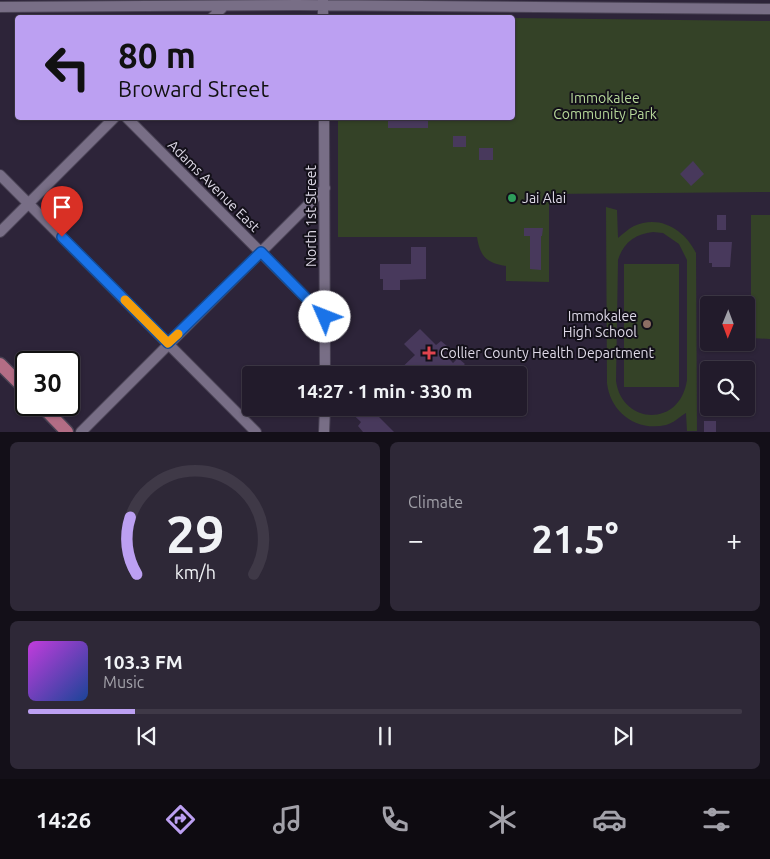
<!DOCTYPE html>
<meta charset="utf-8">
<style>
:root{--surface:#221b2b;--page:#2e2837;--text:#f1f3f6;--muted:#a2a1a9;--line:#3f3947;--accent:#bca0f2}
body{margin:0;font-family:Ubuntu,sans-serif;background:var(--page);color:var(--text);height:100vh;display:flex;flex-direction:column;font-size:19px;white-space:nowrap}
*{box-sizing:border-box;margin:0}
p{font-size:16px;color:var(--muted)}
.icon{flex:none;width:28px;height:28px;fill:none;stroke:currentColor;stroke-width:2;stroke-linecap:round;stroke-linejoin:round}
.map{position:relative;height:432px;overflow:hidden}
.details{display:flex;flex-direction:column;gap:10px;padding:10px;background:#130f18;flex:1}
.details>*{flex:none}
.top-card{position:absolute;left:15px;top:15px;width:500px;height:105px;border-radius:5px;box-shadow:0 1px 4px #0004,0 0 0 1px var(--line);background:#bca0f2;color:#111;overflow:hidden}
.needle{width:32px;rotate:181deg}
.fabs{position:absolute;left:700px;top:296px;display:grid;gap:10px}
.fabs a{display:grid;place-items:center;width:55px;height:55px;border-radius:5px;background:var(--surface);box-shadow:0 1px 4px #0004,0 0 0 1px var(--line);font-size:25px}
.speed{position:absolute;left:15px;top:351px;display:flex;gap:10px;font-size:25px;font-weight:700;text-align:center}
.speed>*{display:grid;place-content:center;width:65px;height:65px;border-radius:50%;background:var(--surface);box-shadow:0 1px 4px #0004,0 0 0 1px var(--line);line-height:1}
.speed .limit{border:2px solid #111;border-radius:8px;background:#fff;color:#111}
.pin{position:absolute;display:grid;place-items:center;width:42px;height:42px;color:#fff;margin:-51px -21px;border-radius:50% 50% 50% 0;rotate:-45deg;box-shadow:0 0 5px #0007}
.pin .icon{rotate:45deg}
.me{position:absolute;width:55px;margin:-28px;rotate:314deg;stroke-linejoin:round;filter:drop-shadow(0 0 4px #0008)}
.turn{display:flex;align-items:center;gap:18px;height:105px;padding:0 20px;font-size:22px}
.turn .icon{width:65px;height:65px;stroke-width:2.5}
.turn b{display:block;font-size:35px;line-height:42px}
.big{font-size:38px;font-weight:600;line-height:1.1}
.details .widget{flex:1;display:flex;flex-direction:column;justify-content:center;gap:8px;min-width:0;padding:0 18px;border-radius:8px;background:var(--page)}
.details .dial{align-items:center;gap:0}
.dial svg{height:130px;overflow:visible;fill:none;stroke:var(--line);stroke-width:7;stroke-linecap:round;text-anchor:middle}
.dial text{fill:var(--text);stroke:none}
.song{display:flex;align-items:center;gap:15px}
.cover{width:60px;height:60px;border-radius:8px;background:linear-gradient(135deg,hsl(290 70% 55%),hsl(220 70% 35%))}
.played{height:5px;border-radius:2px;background:linear-gradient(90deg,var(--accent) 15%,var(--line) 15%)}
.keys{display:flex;justify-content:space-around;direction:ltr}
.heat{display:flex;justify-content:space-between;align-items:center;font-size:28px;direction:ltr}
.details .tiles{flex:1;display:grid;gap:10px;grid-template-columns:1fr 1fr}
.widget:last-child{grid-column:span 2}
.trip{position:absolute;left:242px;top:366px;width:285px;height:50px;border-radius:5px;background:var(--surface);box-shadow:0 1px 4px #0004,0 0 0 1px var(--line);font-weight:600;line-height:50px;text-align:center}
.menu{display:flex;height:80px;justify-content:space-around;align-items:center;background:#0e0b11;color:var(--muted)}
.menu .icon{width:35px;height:35px}
.menu .selected{color:var(--accent)}
.menu b{font-size:22px;color:var(--text)}
.map>svg:first-child{display:block}
.green{fill:#344227;fill-rule:evenodd}
.building{fill:#48395c}
.lines{fill:none;stroke-linecap:round;stroke-linejoin:round}
.minor-casing{stroke:#494254;stroke-width:12}
.major-casing{stroke:#494254;stroke-width:15}
.minor{stroke:#786e86;stroke-width:10}
.major{stroke:#b36d85;stroke-width:12}
.route-casing{stroke:#114b97;stroke-width:12}
.route{stroke:#1a73e8;stroke-width:9}
.slow{stroke:#f59e0b;stroke-width:9}
.leisure-dot{fill:#2e9e5b;stroke:#131019;stroke-width:2}
.education-dot{fill:#8d6e63;stroke:#131019;stroke-width:2}
.health-dot{fill:#e0444e;stroke:#131019;stroke-width:2}
.labels{text-anchor:middle;stroke-width:4;stroke-linejoin:round;paint-order:stroke}
.park-label{font-size:14px;fill:#b7d89a;stroke:#131019}
.street-label{font-size:14px;fill:#ded9e7;stroke:#131019}
.poi-label{font-size:14px;fill:#ded9e7;stroke:#131019;text-anchor:start}
</style>
<div class="map">
<svg width="770" height="432" viewBox="0 0 770 432">
<rect width="100%" height="100%" fill="#2d2439"/>
<path class="green" d="M 513,18 L 770,21 L 770,192 L 549,194 L 549,282 L 506,281 L 506,266 C 486,263 480,256 477,237 L 338,237 L 338,118 L 512,118 Z
M 606,207 L 617,210 L 618,238 C 623,234 628,229 634,226 C 660,214 685,230 696,253 L 697,431 L 687,431 L 686,413 C 679,417 674,423 666,425 C 635,432 610,411 607,383 ZM 653,232 L 663,233 L 679,244 L 687,260 L 687,380 C 680,428 622,425 616,381 L 618,260 C 623,243 635,234 653,232 Z
M 751,215 L 770,215 L 770,339 L 751,338 Z
M 624,264 L 679,264 L 679,387 L 624,387 Z"/>
<path class="building" d="M 388,118 L 428,118 L 428,128 L 388,128 Z
M 453,136 L 466,136 L 466,147 L 453,147 Z
M 479,148 L 493,148 L 493,160 L 479,160 Z
M 693,161 L 704,174 L 691,186 L 680,174 Z
M 717,215 L 726,215 L 726,230 L 717,230 Z
M 524,228 L 543,228 L 542,236 L 541,236 L 541,270 L 530,269 L 530,236 L 524,236 Z
M 709,242 L 732,242 L 730,267 L 712,267 L 712,263 L 709,263 Z
M 411,247 L 426,247 L 426,279 L 400,280 L 400,290 L 383,290 L 383,279 L 380,279 L 380,264 L 411,264 Z
M 420,329 L 436,345 L 441,341 L 447,346 L 442,351 L 453,363 L 458,358 L 465,364 L 453,375 L 394,375 L 415,355 L 404,344 Z
M 346,408 L 370,408 L 394,432 L 363,432 L 358,426 L 361,422 Z
M 704,421 L 716,421 L 716,432 L 704,432 Z"/>
<g class="lines">
<g class="minor-casing">
<path id="minor" d="M 323,0 L 323,18
M 0,7 L 297,5 L 770,9
M 212,18 L 224,6
M 127,118 L 325,317
M 324,118 L 325,375
M 0,175 L 256,432
M 0,232 L 114,118
M 81,432 L 325,188
M 324,432 L 325,408"/>
</g>
<g class="major-casing">
<path id="major" d="M 0,364 L 26,390
M 41,405 L 67,432"/>
</g>
<use href="#minor" class="minor"/>
<use href="#major" class="major"/>
</g>
<g class="lines">
<g class="route-casing">
<path id="route" d="M 62,237 L 168,343 L 261,252 L 325,317"/>
</g>
<use href="#route" class="route"/>
<path class="slow" d="M 125,300 L 168,343 L 178,334"/>
</g>
<circle class="leisure-dot" cx="512" cy="198" r="5"/>
<circle class="education-dot" cx="647" cy="324" r="5"/>
<path class="health-dot" d="M426.5 345.5h5v5h5v5h-5v5h-5v-5h-5v-5h5z"/>
<g class="labels">
<g class="park-label">
<text x="605" y="103">Immokalee<tspan x="605" dy="16">Community Park</tspan></text>
</g>
<g class="street-label">
<text transform="translate(214 186) rotate(45)" y="5">Adams Avenue East</text>
<text transform="translate(311 216) rotate(-90)" y="5">North 1st Street</text>
</g>
<g class="poi-label">
<text x="522" y="203">Jai Alai</text>
<text x="637" y="321" text-anchor="end">Immokalee<tspan x="637" dy="16">High School</tspan></text>
<text x="440" y="358">Collier County Health Department</text>
</g>
</g>
</svg>
<div class="fabs">
<a><svg class="needle" viewBox="-14 -14 28 28"><path d="M0-13l5 13h-10z" fill="#e53935"/><path d="M0 13l5-13h-10z" fill="#a2a1a9"/></svg></a>
<a><svg class="icon" aria-label="search" viewBox="0 0 24 24"><circle cx="10" cy="10" r="6"/><path d="M15 15l6 6"/></svg></a>
</div>
<div class="speed"><div class="limit">30</div></div>
<div class="pin" style="left:62px;top:237px;background:#d93025"><svg class="icon" aria-label="arrive" viewBox="0 0 24 24"><path d="M6 21V4h12l-3 4 3 4H6"/></svg></div>
<svg class="me" style="left:325px;top:317px" viewBox="-20 -20 40 40"><circle r="19" fill="#fff"/><path d="M0-13L10 11 0 6-10 11z" fill="#1a73e8"/></svg>
<div class="trip">14:27 · 1 min · 330 m</div>
<div class="top-card">
<div class="turn"><svg class="icon" aria-label="left" viewBox="0 0 24 24"><path d="M17 20v-9H6M10 6l-5 5 5 5"/></svg><div><b>80 m</b>Broward Street</div></div>
</div>
</div>
<section class="details">
<div class="tiles">
<div class="widget dial"><svg viewBox="0 0 100 80">
<path d="M14 69A42 42 0 1 1 86 69"/>
<path d="M14 69A42 42 0 0 1 10 34" stroke="#bca0f2"/>
<text x="50" y="56" font-size="32" font-weight="700">29</text>
<text x="50" y="72" font-size="11">km/h</text>
</svg></div>
<div class="widget"><p>Climate</p>
<div class="heat"><a>−</a><b class="big">21.5°</b><a>+</a></div>
</div>
<div class="widget">
<div class="song"><i class="cover"></i><div><b>103.3 FM</b><p>Music</p></div></div>
<div class="played"></div>
<div class="keys"><svg class="icon" aria-label="previous" viewBox="0 0 24 24"><path d="M18 5L8 12l10 7zM5 5v14"/></svg><svg class="icon" aria-label="pause" viewBox="0 0 24 24"><path d="M8 5v14M16 5v14"/></svg><svg class="icon" aria-label="next" viewBox="0 0 24 24"><path d="M6 5l10 7-10 7zM19 5v14"/></svg></div>
</div>
</div>
</section>
<nav class="menu">
<b>14:26</b>
<svg class="icon selected" aria-label="directions" viewBox="0 0 24 24"><path d="M12 3l9 9-9 9-9-9zM9 14v-3h6M13 9l2 2-2 2"/></svg>
<svg class="icon" aria-label="music" viewBox="0 0 24 24"><path d="M9 18V5l10-2v13"/><circle cx="6" cy="18" r="3"/><circle cx="16" cy="16" r="3"/></svg>
<svg class="icon" aria-label="phone" viewBox="0 0 24 24"><path d="M5 4h4l2 5-3 2q2 4 5 5l2-3 5 2v4C11 20 4 13 5 4z"/></svg>
<svg class="icon" aria-label="climate" viewBox="0 0 24 24"><path d="M12 3v18M4 7l16 10M4 17L20 7"/></svg>
<svg class="icon" aria-label="car" viewBox="0 0 24 24"><path d="M5 17H2v-5l4-1 3-4h7l3 4 3 1v5h-3M9 17h6M6 11h13"/><circle cx="7" cy="17" r="2"/><circle cx="17" cy="17" r="2"/></svg>
<svg class="icon" aria-label="filters" viewBox="0 0 24 24"><path d="M4 7h16M4 17h16"/><circle cx="9" cy="7" r="2"/><circle cx="15" cy="17" r="2"/></svg>
</nav>
